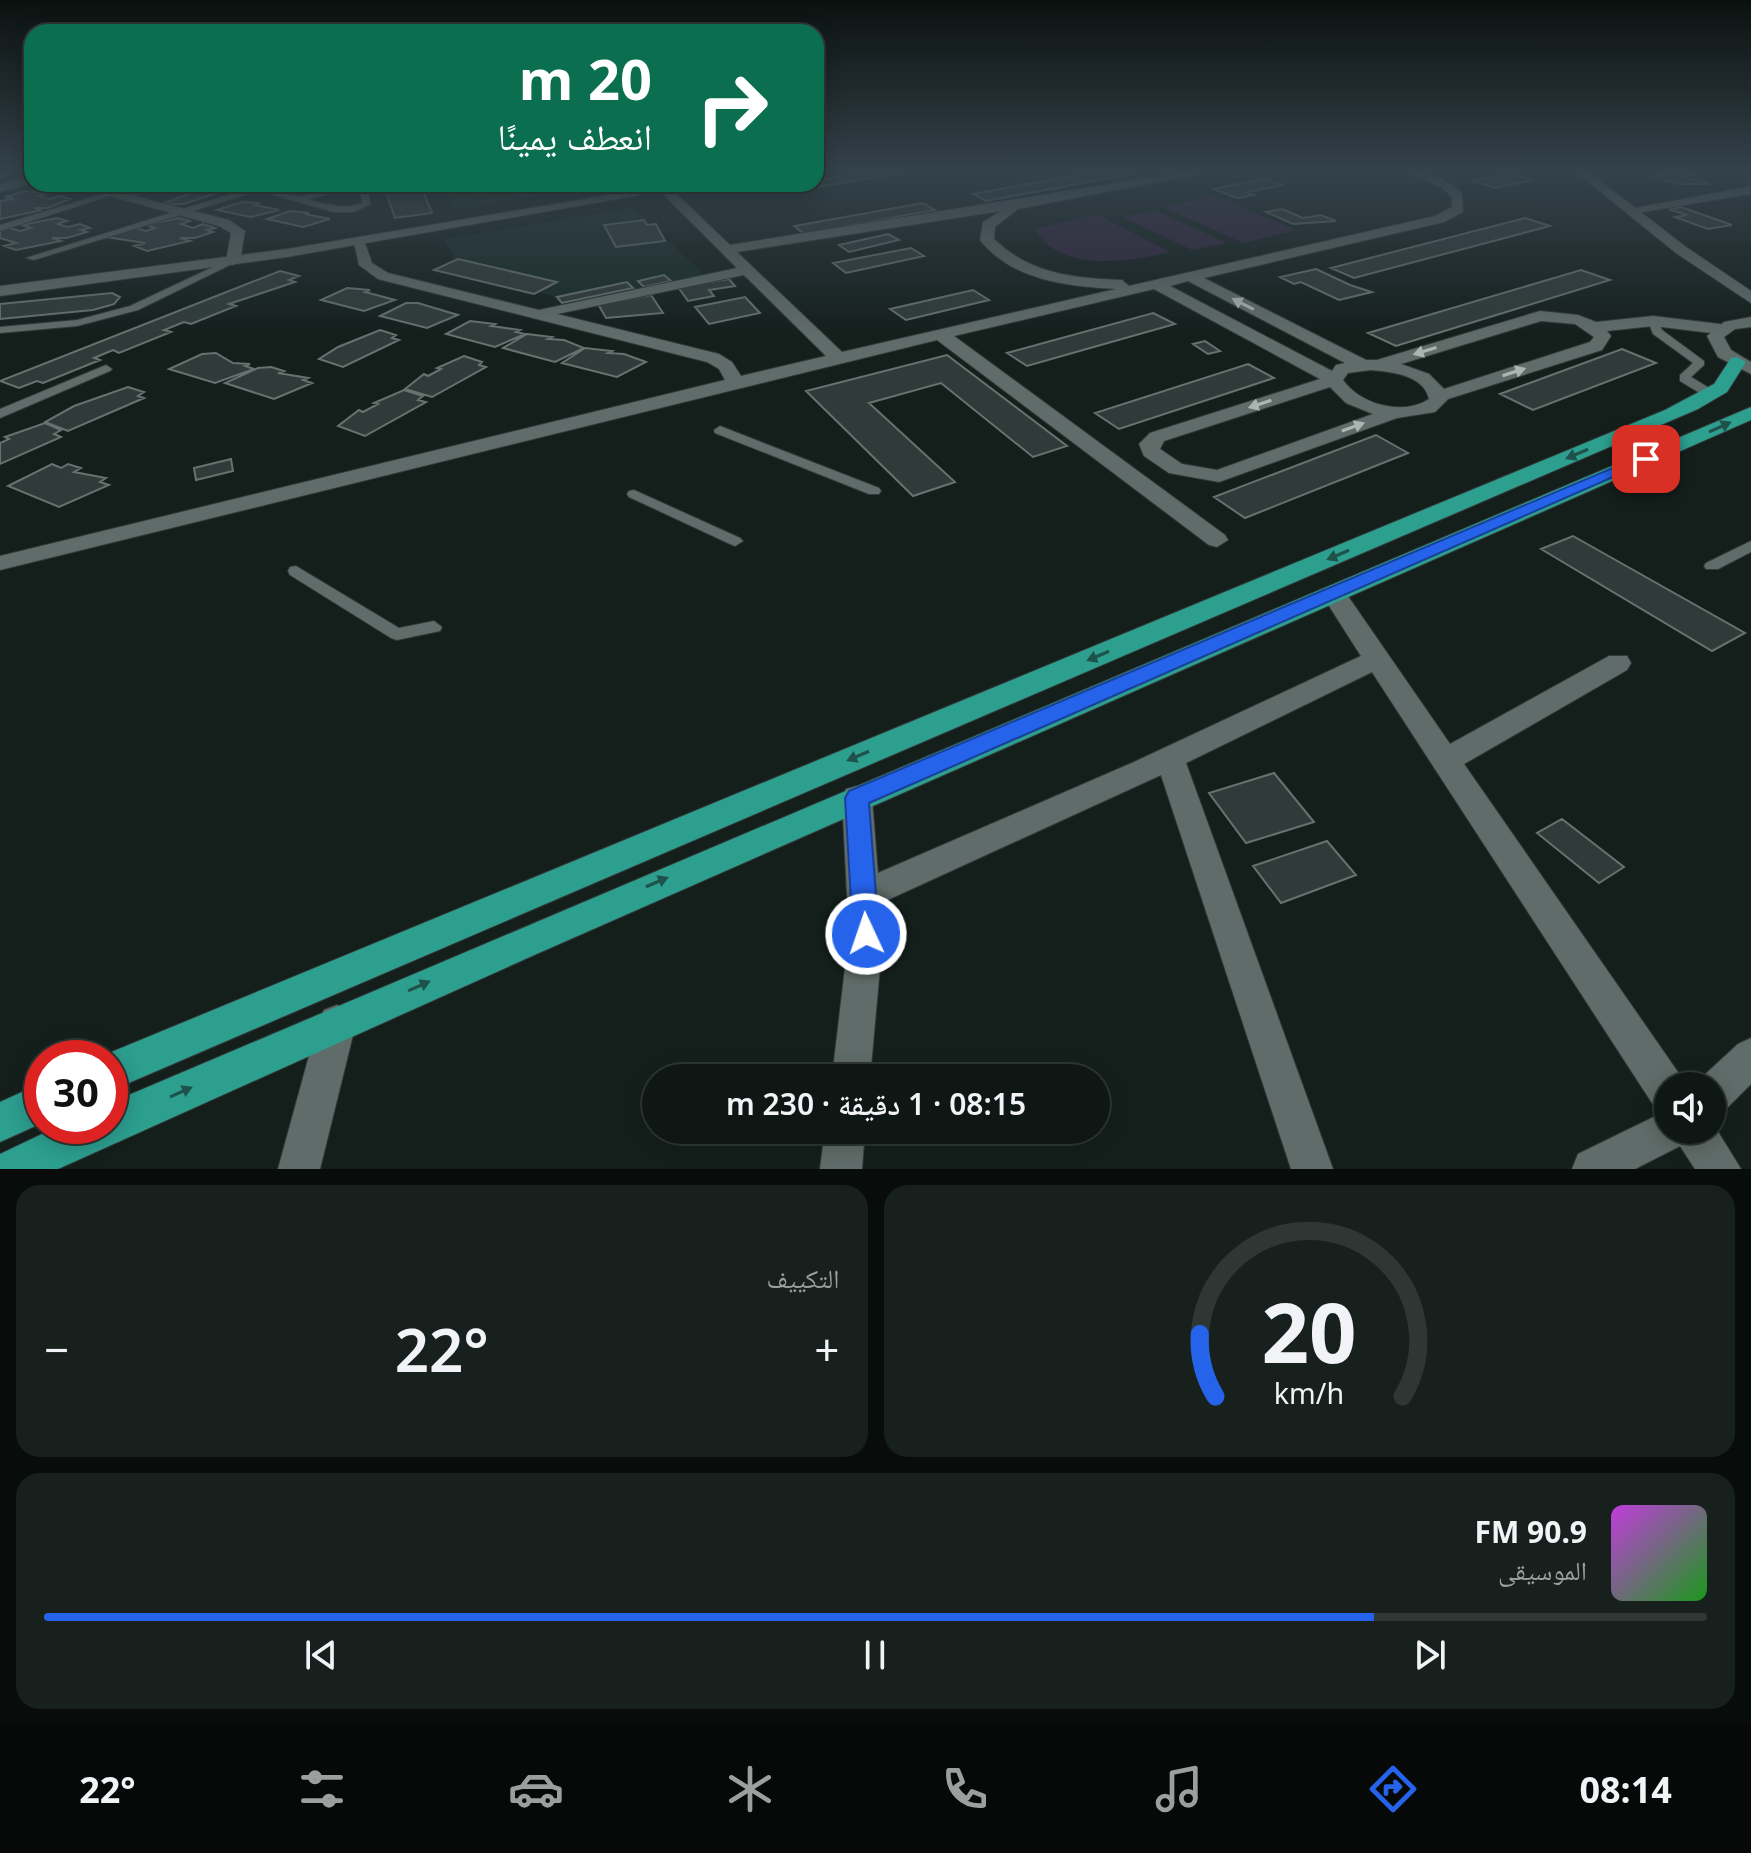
<!DOCTYPE html>
<html lang="ar">
<meta charset="utf-8">
<style>
:root{--surface:#0f1715;--page:#18201e;--text:#f1f3f6;--muted:#9b9fa0;--line:#2f3634;--accent:#2563eb}
body{margin:0;font-family:"Noto Sans","Noto Naskh Arabic",sans-serif;background:var(--page);color:var(--text);direction:rtl;height:100vh;display:flex;flex-direction:column;font-size:30px;white-space:nowrap}
*{box-sizing:border-box;margin:0}
p{font-size:26px;color:var(--muted)}
.icon{flex:none;width:44px;height:44px;fill:none;stroke:currentColor;stroke-width:2;stroke-linecap:round;stroke-linejoin:round}
.map{position:relative;height:1169px;overflow:hidden;direction:ltr}
.sheet{display:flex;flex-direction:column;gap:16px;padding:16px;background:#080d0c;flex:1}
.sheet>*{flex:none}
.hud{position:absolute;left:24px;top:24px;width:800px;height:168px;border-radius:24px;box-shadow:0 4px 20px #0003,0 0 0 2px var(--line);direction:rtl;background:#0b6e4f;color:#fff;overflow:hidden}
.tools{position:absolute;left:1654px;top:1072px;display:grid;gap:16px}
.tools a{display:grid;place-items:center;width:72px;height:72px;border-radius:50%;background:var(--surface);box-shadow:0 4px 20px #0003,0 0 0 2px var(--line);font-size:40px}
.speed{position:absolute;left:24px;top:1040px;display:flex;gap:16px;font-size:40px;font-weight:700;text-align:center}
.speed>*{display:grid;place-content:center;width:104px;height:104px;border-radius:50%;background:var(--surface);box-shadow:0 4px 20px #0003,0 0 0 2px var(--line);line-height:1}
.speed .limit{border:12px solid #d22;background:#fff;color:#111}
.pin{position:absolute;display:grid;place-items:center;width:68px;height:68px;color:#fff;margin:-34px;border-radius:16px;box-shadow:0 4px 12px #0006}
.me{position:absolute;width:88px;margin:-44px;rotate:357deg;stroke-linejoin:round;filter:drop-shadow(0 0 6px #0008)}
.turn{display:flex;align-items:center;gap:28px;height:168px;padding:0 40px;font-size:36px}
.turn .icon{width:104px;height:104px;stroke-width:2.5}
.turn b{display:block;font-size:56px;line-height:68px}
.big{font-size:60px;font-weight:600;line-height:1.1}
.sheet .widget{flex:1;display:flex;flex-direction:column;justify-content:center;gap:12px;min-width:0;padding:0 28px;border-radius:24px;background:var(--page)}
.sheet .dial{align-items:center;gap:0}
.dial svg{height:208px;overflow:visible;fill:none;stroke:var(--line);stroke-width:7;stroke-linecap:round;text-anchor:middle}
.dial text{fill:var(--text);stroke:none}
.song{display:flex;align-items:center;gap:24px}
.cover{width:96px;height:96px;border-radius:12px;background:linear-gradient(135deg,hsl(290 70% 55%),hsl(120 70% 35%))}
.played{height:8px;border-radius:4px;background:linear-gradient(90deg,var(--accent) 80%,var(--line) 80%)}
.keys{display:flex;justify-content:space-around;direction:ltr}
.heat{display:flex;justify-content:space-between;align-items:center;font-size:44px;direction:ltr}
.sheet .tiles{flex:1;display:grid;gap:16px;grid-template-columns:1fr 1fr}
.widget:last-child{grid-column:span 2}
.trip{position:absolute;left:642px;top:1064px;width:468px;height:80px;border-radius:40px;background:var(--surface);box-shadow:0 4px 20px #0003,0 0 0 2px var(--line);font-weight:600;line-height:80px;text-align:center;direction:rtl}
.dock{display:flex;height:128px;justify-content:space-around;align-items:center;background:#060908;color:var(--muted)}
.dock .icon{width:56px;height:56px}
.dock .selected{color:var(--accent)}
.dock b{font-size:36px;color:var(--text)}
.map>svg:first-child{display:block}
.built{fill:#192b28}
.green{fill:#34243f}
.building{fill:#303b39;stroke:#66726f;stroke-width:2}
.lines{fill:none;stroke-linecap:round;stroke-linejoin:round}
.lane-casing{stroke:#333938;stroke-width:2}
.street-casing{stroke:#333938;stroke-width:2}
.secondary-casing{stroke:#333938;stroke-width:2}
.highway-casing{stroke:#333938;stroke-width:2}
.lane{fill:#606c69;fill-rule:evenodd}
.street{fill:#606c69;fill-rule:evenodd}
.secondary{fill:#606c69;fill-rule:evenodd}
.highway{fill:#2c9f8f;fill-rule:evenodd}
.oneway{fill:#adb5b3}
.oneway2{fill:#1e524a}
.route{fill:#2563eb;stroke:#184099;stroke-width:2}
</style>
<div class="map">
<svg width="1751" height="1169" viewBox="0 0 1751 1169">
<rect width="100%" height="100%" fill="#141f1c"/>
<path class="built" d="M 442,184 L 624,184 L 454,209 Z
M 633,208 L 705,275 L 561,304 L 551,295 L 432,271 L 455,258 L 444,239 Z"/>
<path class="green" d="M 1215,196 L 1297,230 L 1243,243 L 1163,207 Z
M 1155,210 L 1227,243 L 1192,250 L 1122,217 Z
M 1096,214 L 1170,252 C 1129,262 1058,273 1035,229 Z"/>
<path class="building" d="M 858,172 L 908,172 L 812,188 L 806,184 Z
M 1093,172 L 1143,172 L 986,201 L 973,194 Z
M 1688,172 L 1697,174 L 1685,177 L 1709,184 L 1678,184 L 1653,176 L 1664,174 L 1658,173 L 1661,172 Z
M 1509,173 L 1532,180 L 1496,188 L 1472,181 Z
M 1265,178 L 1282,185 L 1247,192 L 1254,195 L 1237,198 L 1214,189 Z
M 121,184 L 155,184 L 167,188 L 133,195 L 113,189 Z
M 420,184 L 432,213 L 395,218 L 384,186 Z
M 469,184 L 561,184 L 562,185 L 475,194 Z
M 207,187 L 223,191 L 184,204 L 161,204 Z
M 26,191 L 48,193 L 39,196 L 49,199 L 60,196 L 70,199 L 48,208 L 34,208 L 42,210 L 0,219 L 0,201 L 14,199 L 5,197 Z
M 241,202 L 259,203 L 255,205 L 279,210 L 251,217 L 217,210 Z
M 923,203 L 935,210 L 804,234 L 794,226 Z
M 1681,207 L 1732,225 L 1708,229 L 1675,217 L 1687,215 L 1669,209 Z
M 1282,209 L 1303,218 L 1321,215 L 1336,221 L 1293,224 L 1266,212 Z
M 290,211 L 309,213 L 305,214 L 330,219 L 303,227 L 267,219 Z
M 57,218 L 67,221 L 57,224 L 68,227 L 80,224 L 90,228 L 81,230 L 87,232 L 67,238 L 52,238 L 61,241 L 16,250 L 4,246 L 16,243 L 0,238 L 0,231 L 10,228 L 20,231 L 31,228 L 22,225 Z
M 179,218 L 190,221 L 181,224 L 193,228 L 203,224 L 215,228 L 207,230 L 213,232 L 195,238 L 180,238 L 190,241 L 147,251 L 134,246 L 145,243 L 106,237 L 135,228 L 146,231 L 155,228 L 146,225 Z
M 1525,218 L 1550,226 L 1354,278 L 1331,268 Z
M 644,220 L 647,225 L 656,224 L 665,241 L 616,247 L 604,225 Z
M 888,234 L 899,240 L 849,252 L 839,245 Z
M 911,248 L 924,256 L 846,273 L 833,263 Z
M 458,259 L 557,282 L 534,294 L 434,270 Z
M 1316,269 L 1350,285 L 1372,292 L 1339,300 L 1301,282 L 1294,284 L 1280,277 Z
M 1581,270 L 1610,280 L 1396,346 L 1368,333 Z
M 280,271 L 299,276 L 289,280 L 295,282 L 229,304 L 236,306 L 191,324 L 184,322 L 164,330 L 171,332 L 119,353 L 113,350 L 94,358 L 100,360 L 43,383 L 37,381 L 19,388 L 0,381 Z
M 664,275 L 671,281 L 644,287 L 638,281 Z
M 729,279 L 735,286 L 709,290 L 714,296 L 688,301 L 678,287 Z
M 627,282 L 633,288 L 562,303 L 557,297 Z
M 347,288 L 370,290 L 365,292 L 395,300 L 364,311 L 321,300 Z
M 973,290 L 989,300 L 906,320 L 890,309 Z
M 112,293 L 120,297 L 114,304 L 93,310 L 0,319 L 0,304 Z
M 651,295 L 663,313 L 606,318 L 598,304 Z
M 745,297 L 760,313 L 709,324 L 695,307 Z
M 406,303 L 418,303 L 458,315 L 427,328 L 380,316 Z
M 1153,313 L 1175,324 L 1027,366 L 1007,353 Z
M 470,321 L 495,324 L 491,326 L 520,330 L 516,332 L 525,334 L 495,347 L 446,334 Z
M 380,330 L 396,335 L 392,338 L 399,340 L 343,367 L 319,359 L 338,347 Z
M 527,334 L 552,337 L 548,339 L 564,340 L 584,348 L 555,362 L 503,348 Z
M 1205,341 L 1220,351 L 1208,354 L 1193,344 Z
M 585,348 L 612,351 L 608,353 L 624,354 L 646,362 L 617,377 L 562,363 Z
M 1622,349 L 1656,363 L 1533,410 L 1500,394 Z
M 216,353 L 233,363 L 250,364 L 245,366 L 254,369 L 215,383 L 169,369 L 202,354 Z
M 947,355 L 1067,446 L 1033,457 L 941,383 L 869,403 L 955,482 L 913,496 L 806,391 Z
M 464,356 L 482,362 L 479,365 L 486,367 L 432,397 L 405,389 L 424,374 L 428,376 L 441,369 L 437,368 Z
M 1248,364 L 1274,378 L 1119,429 L 1095,413 Z
M 271,367 L 284,371 L 278,373 L 308,378 L 303,380 L 312,383 L 274,399 L 225,383 L 258,368 Z
M 128,387 L 144,392 L 138,396 L 144,398 L 68,431 L 45,422 L 74,406 Z
M 404,390 L 423,396 L 418,400 L 426,402 L 365,436 L 338,426 L 359,410 L 363,412 L 378,404 L 374,403 Z
M 45,423 L 61,430 L 54,434 L 61,437 L 0,464 L 0,443 L 9,439 L 5,437 Z
M 1376,435 L 1408,453 L 1245,518 L 1214,497 Z
M 231,459 L 233,471 L 196,480 L 194,468 Z
M 52,464 L 61,468 L 68,464 L 81,468 L 74,472 L 106,478 L 100,482 L 109,485 L 59,507 L 8,486 Z
M 1573,536 L 1745,633 L 1712,651 L 1541,549 Z
M 1274,773 L 1314,822 L 1246,843 L 1209,793 Z
M 1562,819 L 1624,867 L 1599,883 L 1537,833 Z
M 1327,841 L 1356,875 L 1281,903 L 1253,866 Z"/>
<g class="lines">
<g class="lane-casing">
<path id="lane" d="M 8,172 L 21,172 L 0,178 L 0,174 Z
M 263,184 L 275,184 L 266,188 L 300,197 L 343,184 L 355,184 L 309,200 C 327,204 344,210 362,203 L 360,184 L 368,184 L 370,204 L 354,212 L 334,212 L 258,191 L 34,260 L 26,258 Z
M 109,192 L 116,194 L 0,231 L 0,225 Z
M 230,259 L 238,261 L 138,310 L 77,326 L 0,333 L 0,327 L 77,320 L 130,306 Z
M 1649,319 L 1657,319 L 1662,330 L 1704,361 L 1704,365 L 1691,377 L 1716,392 L 1716,398 L 1708,398 L 1680,381 L 1680,375 L 1693,363 L 1653,334 L 1648,321 Z
M 106,365 L 112,369 L 110,371 L 0,418 L 0,409 Z
M 720,426 L 879,488 L 881,491 L 879,494 L 869,494 L 715,433 L 714,430 Z
M 634,490 L 740,538 L 743,541 L 735,546 L 730,544 L 629,497 L 627,494 L 629,491 Z
M 1751,541 L 1751,552 L 1718,569 L 1706,569 L 1704,566 L 1706,563 Z
M 296,566 L 399,628 L 434,621 L 442,627 L 440,631 L 397,640 L 391,638 L 290,575 L 288,571 L 290,567 Z"/>
</g>
<g class="street-casing">
<path id="street" d="M 1184,172 L 1209,172 L 1018,209 L 995,227 L 994,239 C 1030,274 1074,278 1122,280 L 1129,286 L 1435,216 L 1452,207 L 1452,197 L 1441,187 L 1406,172 C 1428,171 1446,178 1462,193 L 1463,212 L 1444,222 L 1204,278 L 1366,360 L 1377,360 L 1540,311 L 1578,315 L 1596,322 L 1653,316 L 1720,324 L 1728,329 L 1720,334 L 1653,326 L 1607,331 L 1611,336 L 1602,350 L 1448,399 L 1435,412 L 1397,418 L 1219,482 L 1169,473 L 1144,456 L 1139,444 L 1150,433 L 1320,379 L 1154,289 L 954,336 L 1225,535 L 1228,540 L 1217,547 L 1209,545 L 937,340 L 0,570 L 0,556 L 725,380 L 719,369 L 707,362 L 378,279 L 359,265 L 353,238 L 363,238 L 372,263 L 388,273 L 539,310 L 737,268 L 653,184 L 666,184 L 730,245 ZM 1001,211 L 983,222 L 980,240 C 1013,281 1067,286 1116,289 L 842,352 L 737,252 ZM 744,275 L 826,356 L 741,376 L 732,362 L 719,354 L 557,314 ZM 1188,281 L 1345,363 L 1336,365 L 1332,371 L 1170,286 ZM 1541,321 L 1575,324 L 1594,337 L 1590,342 L 1444,389 L 1429,374 L 1401,364 ZM 1371,370 C 1392,372 1424,375 1429,399 C 1403,416 1361,405 1343,380 L 1348,373 ZM 1330,387 L 1346,403 L 1373,414 L 1217,470 L 1182,464 L 1160,449 L 1164,441 Z
M 32,175 L 32,183 L 0,192 L 0,184 Z
M 66,184 L 86,184 L 229,220 L 245,231 L 240,261 L 233,265 L 226,261 L 231,233 L 219,226 Z
M 1751,186 L 1751,194 L 1631,214 L 1625,210 Z
M 1334,587 L 1343,589 L 1450,744 L 1609,656 L 1627,656 L 1631,663 L 1627,670 L 1464,764 L 1682,1078 L 1685,1086 L 1668,1086 L 1668,1130 L 1712,1130 L 1712,1122 L 1741,1169 L 1695,1169 L 1680,1146 L 1635,1169 L 1572,1169 L 1578,1154 L 1666,1111 L 1654,1106 L 1372,672 L 1186,763 L 1333,1169 L 1291,1169 L 1161,775 L 881,903 L 883,934 L 870,1078 L 832,1078 L 849,934 L 842,798 L 846,789 L 857,786 L 868,789 L 872,798 L 878,873 L 1134,762 L 1361,656 L 1322,595 Z
M 337,1005 L 350,1010 L 356,1023 L 320,1169 L 278,1169 L 318,1023 L 324,1010 Z
M 1751,1038 L 1751,1084 L 1726,1109 L 1712,1115 L 1712,1086 L 1696,1086 L 1698,1081 L 1738,1044 Z
M 825,1130 L 865,1130 L 862,1169 L 820,1169 Z"/>
</g>
<g class="secondary-casing">
<path id="secondary" d="M 1576,172 L 1589,172 L 1686,247 L 1751,291 L 1751,303 L 1676,253 Z
M 674,184 L 702,184 L 287,257 L 0,296 L 0,286 L 287,249 Z
M 1751,317 L 1751,327 L 1735,329 L 1724,337 L 1731,350 L 1751,362 L 1751,374 L 1718,357 L 1707,336 L 1724,322 Z"/>
</g>
<g class="highway-casing">
<path id="highway" d="M 1737,357 L 1746,362 L 1727,392 L 1698,409 L 110,1091 L 110,1058 L 97,1058 L 1665,410 L 1714,384 L 1731,358 Z
M 1751,407 L 1751,420 L 532,956 L 58,1169 L 0,1169 L 0,1154 L 59,1126 L 110,1126 L 110,1103 Z
M 42,1083 L 42,1123 L 0,1142 L 0,1102 Z"/>
</g>
<use href="#lane" class="lane"/>
<use href="#street" class="street"/>
<use href="#secondary" class="secondary"/>
<use href="#highway" class="highway"/>
</g>
<defs><path id="oneway-solid" d="M-6-.8H1V-3.2L6.5 0L1 3.2V.8H-6Z" transform="scale(2)"/></defs>
<g class="oneway">
<use href="#oneway-solid" transform="translate(1243 304) rotate(-153)"/>
<use href="#oneway-solid" transform="translate(1425 351) rotate(163)"/>
<use href="#oneway-solid" transform="translate(1514 372) rotate(-18)"/>
<use href="#oneway-solid" transform="translate(1260 404) rotate(162)"/>
<use href="#oneway-solid" transform="translate(1353 427) rotate(-20)"/>
</g>
<g class="oneway2">
<use href="#oneway-solid" transform="translate(1720 427) rotate(-24)"/>
<use href="#oneway-solid" transform="translate(1577 454) rotate(157)"/>
<use href="#oneway-solid" transform="translate(1338 555) rotate(157)"/>
<use href="#oneway-solid" transform="translate(1098 656) rotate(157)"/>
<use href="#oneway-solid" transform="translate(858 756) rotate(157)"/>
<use href="#oneway-solid" transform="translate(657 882) rotate(-23)"/>
<use href="#oneway-solid" transform="translate(419 986) rotate(-24)"/>
<use href="#oneway-solid" transform="translate(181 1092) rotate(-24)"/>
</g>
<linearGradient id="sky" x2="0" y2="1"><stop stop-color="#0b110f"/><stop offset="0.51" stop-color="#34424b"/><stop offset="1" stop-color="#34424b" stop-opacity="0"/></linearGradient>
<rect width="1751" height="336" fill="url(#sky)"/>
<path class="route" d="M 1641,456 L 1654,459 L 869,803 L 879,934 L 875,943 L 866,946 L 857,943 L 853,934 L 845,798 L 849,791 Z"/>
</svg>
<div class="tools">
<a><svg class="icon" aria-label="sound" viewBox="0 0 24 24"><path d="M4 9h4l5-4v14l-5-4H4zM17 9q2 3 0 6"/></svg></a>
</div>
<div class="speed"><div class="limit">30</div></div>
<div class="pin" style="left:1646px;top:459px;background:#d93025"><svg class="icon" aria-label="arrive" viewBox="0 0 24 24"><path d="M6 21V4h12l-3 4 3 4H6"/></svg></div>
<svg class="me" style="left:866px;top:934px" viewBox="-20 -20 40 40"><circle r="17" fill="#2563eb" stroke="#fff" stroke-width="3"/><path d="M0-11L8 9 0 5-8 9z" fill="#fff"/></svg>
<div class="trip">08:15 · 1 دقيقة · 230 m</div>
<div class="hud">
<div class="turn"><svg class="icon" aria-label="right" viewBox="0 0 24 24"><path d="M7 20v-9h11M14 6l5 5-5 5"/></svg><div><b>20 m</b>انعطف يمينًا</div></div>
</div>
</div>
<section class="sheet">
<div class="tiles">
<div class="widget dial"><svg viewBox="0 0 100 80">
<path d="M14 69A42 42 0 1 1 86 69"/>
<path d="M14 69A42 42 0 0 1 8 45" stroke="#2563eb"/>
<text x="50" y="56" font-size="32" font-weight="700">20</text>
<text x="50" y="72" font-size="11">km/h</text>
</svg></div>
<div class="widget"><p>التكييف</p>
<div class="heat"><a>−</a><b class="big">22°</b><a>+</a></div>
</div>
<div class="widget">
<div class="song"><i class="cover"></i><div><b>90.9 FM</b><p>الموسيقى</p></div></div>
<div class="played"></div>
<div class="keys"><svg class="icon" aria-label="previous" viewBox="0 0 24 24"><path d="M18 5L8 12l10 7zM5 5v14"/></svg><svg class="icon" aria-label="pause" viewBox="0 0 24 24"><path d="M8 5v14M16 5v14"/></svg><svg class="icon" aria-label="next" viewBox="0 0 24 24"><path d="M6 5l10 7-10 7zM19 5v14"/></svg></div>
</div>
</div>
</section>
<nav class="dock">
<b>08:14</b>
<svg class="icon selected" aria-label="directions" viewBox="0 0 24 24"><path d="M12 3l9 9-9 9-9-9zM9 14v-3h6M13 9l2 2-2 2"/></svg>
<svg class="icon" aria-label="music" viewBox="0 0 24 24"><path d="M9 18V5l10-2v13"/><circle cx="6" cy="18" r="3"/><circle cx="16" cy="16" r="3"/></svg>
<svg class="icon" aria-label="phone" viewBox="0 0 24 24"><path d="M5 4h4l2 5-3 2q2 4 5 5l2-3 5 2v4C11 20 4 13 5 4z"/></svg>
<svg class="icon" aria-label="climate" viewBox="0 0 24 24"><path d="M12 3v18M4 7l16 10M4 17L20 7"/></svg>
<svg class="icon" aria-label="car" viewBox="0 0 24 24"><path d="M5 17H2v-5l4-1 3-4h7l3 4 3 1v5h-3M9 17h6M6 11h13"/><circle cx="7" cy="17" r="2"/><circle cx="17" cy="17" r="2"/></svg>
<svg class="icon" aria-label="filters" viewBox="0 0 24 24"><path d="M4 7h16M4 17h16"/><circle cx="9" cy="7" r="2"/><circle cx="15" cy="17" r="2"/></svg>
<b>22°</b>
</nav>
